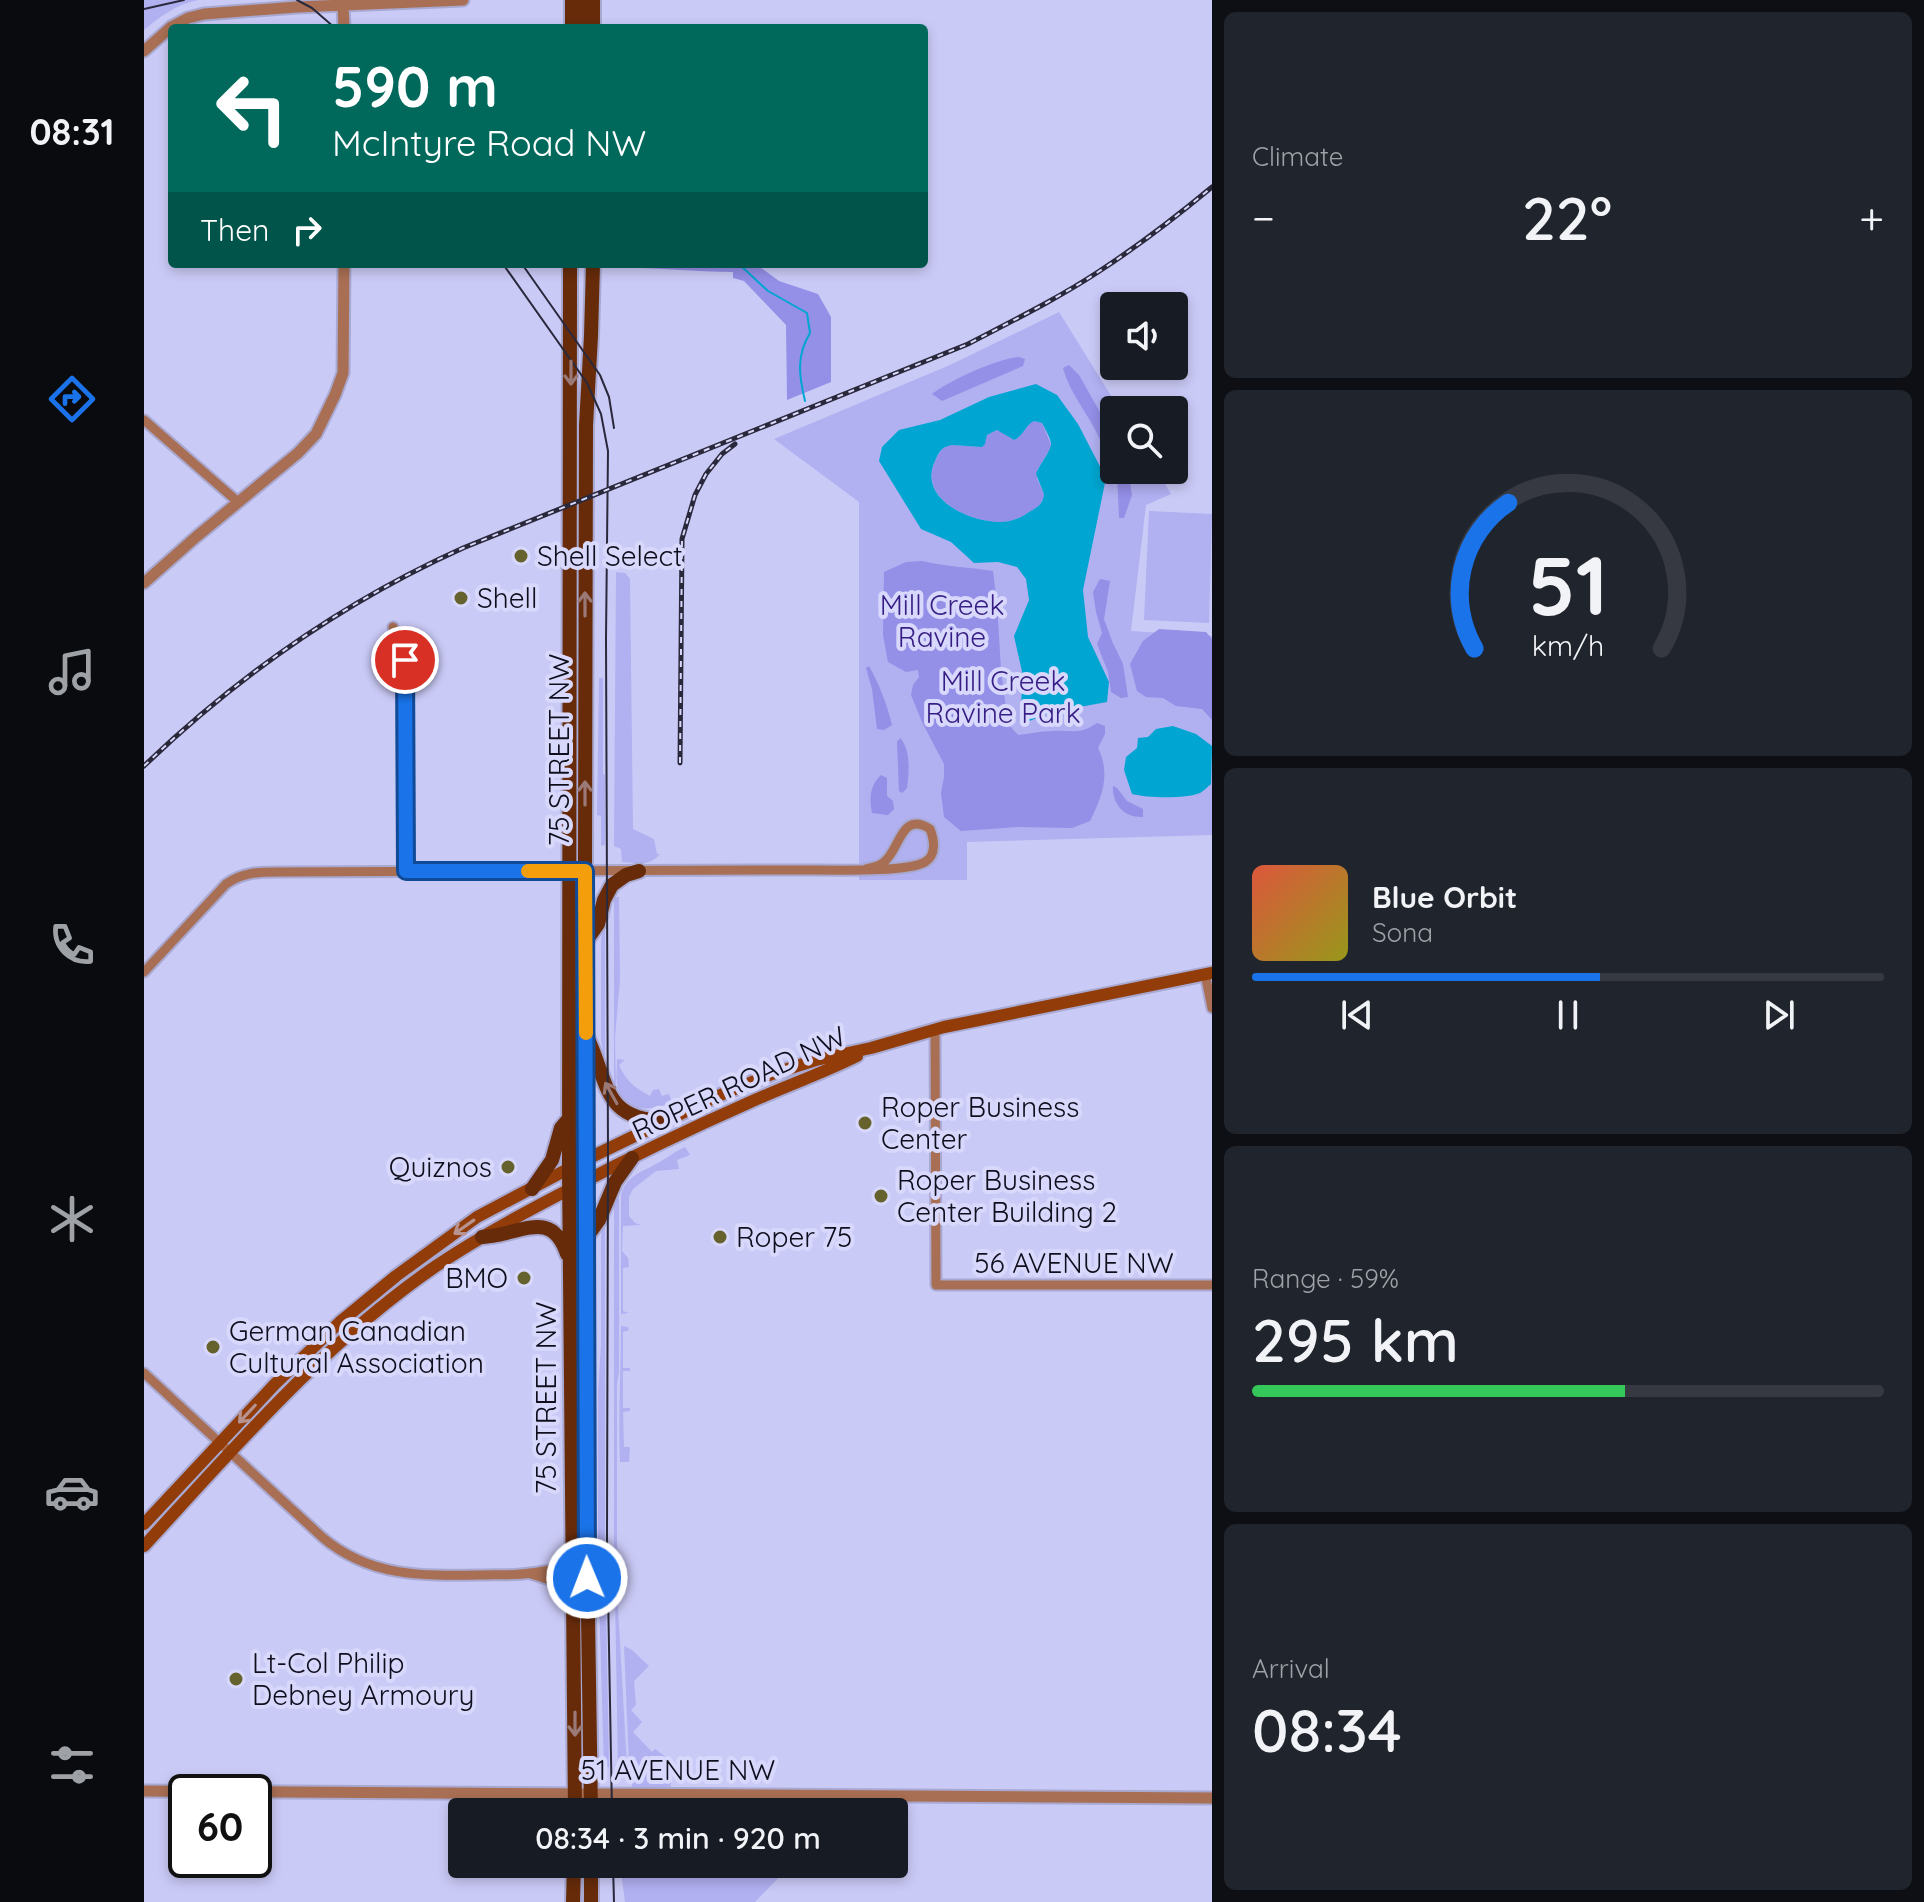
<!DOCTYPE html>
<meta charset="utf-8">
<style>
:root{--surface:#171b24;--page:#20242c;--text:#f1f3f6;--muted:#9ea1a6;--line:#363941;--accent:#1a73e8}
body{margin:0;font-family:Quicksand,sans-serif;background:var(--page);color:var(--text);height:100vh;display:flex;flex-direction:column;font-size:30px;white-space:nowrap}
*{box-sizing:border-box;margin:0}
p{font-size:26px;color:var(--muted)}
.icon{flex:none;width:44px;height:44px;fill:none;stroke:currentColor;stroke-width:2;stroke-linecap:round;stroke-linejoin:round}
.map{position:relative;flex:1;overflow:hidden}
.drawer{display:flex;flex-direction:column;gap:12px;padding:12px;background:#0d0f14;width:712px}
.drawer>*{flex:none}
.top-card{position:absolute;left:24px;top:24px;width:760px;height:244px;border-radius:8px;box-shadow:0 4px 12px #0003;background:#00695c;color:#fff;overflow:hidden}
.buttons{position:absolute;left:956px;top:292px;display:grid;gap:16px}
.buttons a{display:grid;place-items:center;width:88px;height:88px;border-radius:8px;background:var(--surface);box-shadow:0 4px 12px #0003;font-size:40px}
.speed{position:absolute;left:24px;top:1774px;display:flex;gap:16px;font-size:40px;font-weight:700;text-align:center}
.speed>*{display:grid;place-content:center;width:104px;height:104px;border-radius:50%;background:var(--surface);box-shadow:0 4px 12px #0003;line-height:1}
.speed .limit{border:4px solid #111;border-radius:12px;background:#fff;color:#111}
.pin{position:absolute;display:grid;place-items:center;width:68px;height:68px;color:#fff;margin:-34px;border:4px solid #fff;border-radius:50%;box-shadow:0 2px 8px #0007}
.me{position:absolute;width:88px;margin:-44px;rotate:359deg;stroke-linejoin:round;filter:drop-shadow(0 0 6px #0008)}
.turn{display:flex;align-items:center;gap:28px;height:168px;padding:0 32px;font-size:36px}
.turn .icon{width:104px;height:104px;stroke-width:2.5}
.turn b{display:block;font-size:56px;line-height:68px}
.then{display:flex;align-items:center;height:76px;padding:0 32px;background:#0003;gap:16px;font-size:30px}
.big{font-size:60px;font-weight:600;line-height:1.1}
.drawer .card{flex:1;display:flex;flex-direction:column;justify-content:center;gap:12px;min-width:0;padding:0 28px;border-radius:12px;background:var(--page)}
.drawer .dial{align-items:center;gap:0}
.dial svg{height:208px;overflow:visible;fill:none;stroke:var(--line);stroke-width:7;stroke-linecap:round;text-anchor:middle}
.dial text{fill:var(--text);stroke:none}
.song{display:flex;align-items:center;gap:24px}
.cover{width:96px;height:96px;border-radius:12px;background:linear-gradient(135deg,hsl(10 70% 55%),hsl(60 70% 35%))}
.played{height:8px;border-radius:4px;background:linear-gradient(90deg,var(--accent) 55%,var(--line) 55%)}
.keys{display:flex;justify-content:space-around;direction:ltr}
.heat{display:flex;justify-content:space-between;align-items:center;font-size:44px;direction:ltr}
.charge{height:12px;border-radius:6px;background:linear-gradient(90deg,#34c759 59%,var(--line) 0)}
.trip{position:absolute;left:304px;top:1798px;width:460px;height:80px;border-radius:8px;background:var(--surface);box-shadow:0 4px 12px #0003;font-weight:600;line-height:80px;text-align:center}
main{display:flex;flex:1;min-height:0}
.dock{display:flex;flex-direction:column;width:144px;justify-content:space-around;align-items:center;background:#090b0e;color:var(--muted)}
.dock .icon{width:56px;height:56px}
.dock .on{color:var(--accent)}
.dock b{font-size:36px;color:var(--text)}
.map>svg:first-child{display:block}
.green{fill:#b1b0f1}
.forest{fill:#948fe7}
.water{fill:#00a6d1;fill-rule:evenodd}
.lines{fill:none;stroke-linecap:round;stroke-linejoin:round}
.stream{stroke:#00a6d1;stroke-width:2}
.minor-casing{stroke:#a8a8d0;stroke-width:13}
.tertiary-casing{stroke:#a8a8d0;stroke-width:15}
.secondary-casing{stroke:#a8a8d0;stroke-width:16}
.primary-casing{stroke:#a8a8d0;stroke-width:18}
.minor{stroke:#a96f54;stroke-width:9}
.tertiary{stroke:#a96f54;stroke-width:11}
.secondary{stroke:#913c09;stroke-width:12}
.primary{stroke:#672b0a;stroke-width:14}
.tram{stroke:#2a293c;stroke-width:2}
.rail-casing{stroke:#2a293c;stroke-width:5}
.rail{stroke:#d8d8fc;stroke-width:2;stroke-dasharray:6;stroke-linecap:butt}
.oneway{stroke:#9a7977}
.oneway2{stroke:#b8928f}
.route-casing{stroke:#114b97;stroke-width:20}
.route{stroke:#1a73e8;stroke-width:14}
.slow{stroke:#f59e0b;stroke-width:14}
.poi-dot{fill:#66622e;stroke:#d8d8fc;stroke-width:3}
.labels{text-anchor:middle;stroke-width:8;stroke-linejoin:round;paint-order:stroke}
.poi-label{font-size:28px;fill:#0f0e1d;stroke:#d8d8fc;text-anchor:start}
.park-label{font-size:28px;fill:#361e84;stroke:#d8d8fc}
.street-label{font-size:28px;fill:#0f0e1d;stroke:#d8d8fc}
</style>
<main>
<nav class="dock">
<b>08:31</b>
<svg class="icon on" aria-label="directions" viewBox="0 0 24 24"><path d="M12 3l9 9-9 9-9-9zM9 14v-3h6M13 9l2 2-2 2"/></svg>
<svg class="icon" aria-label="music" viewBox="0 0 24 24"><path d="M9 18V5l10-2v13"/><circle cx="6" cy="18" r="3"/><circle cx="16" cy="16" r="3"/></svg>
<svg class="icon" aria-label="phone" viewBox="0 0 24 24"><path d="M5 4h4l2 5-3 2q2 4 5 5l2-3 5 2v4C11 20 4 13 5 4z"/></svg>
<svg class="icon" aria-label="climate" viewBox="0 0 24 24"><path d="M12 3v18M4 7l16 10M4 17L20 7"/></svg>
<svg class="icon" aria-label="car" viewBox="0 0 24 24"><path d="M5 17H2v-5l4-1 3-4h7l3 4 3 1v5h-3M9 17h6M6 11h13"/><circle cx="7" cy="17" r="2"/><circle cx="17" cy="17" r="2"/></svg>
<svg class="icon" aria-label="filters" viewBox="0 0 24 24"><path d="M4 7h16M4 17h16"/><circle cx="9" cy="7" r="2"/><circle cx="15" cy="17" r="2"/></svg>
</nav>
<div class="map">
<svg width="1068" height="1902" viewBox="0 0 1068 1902">
<rect width="100%" height="100%" fill="#cacaf7"/>
<path class="green" d="M 0,0 L 54,0 C 31,5 17,16 0,30 Z
M 915,312 L 976,410 L 970,410 L 970,470 L 1013,470 L 1027,494 L 1002,505 L 987,631 L 1068,636 L 1068,835 L 823,842 L 823,880 L 715,880 L 715,502 L 630,439 L 806,365 Z
M 1005,511 L 1068,514 L 1065,623 L 1000,620 Z
M 472,572 L 481,573 L 486,579 L 489,829 L 510,839 L 513,854 L 516,854 C 505,867 493,863 478,862 L 477,849 L 470,846 Z
M 455,678 L 459,678 L 459,774 L 461,775 L 461,845 L 457,846 L 457,816 L 453,815 Z
M 470,897 L 475,897 L 476,980 L 471,1037 L 472,1088 L 477,1098 L 483,1104 L 482,1106 L 470,1091 Z
M 461,913 L 461,1069 L 457,1039 L 457,941 Z
M 473,1059 L 481,1060 L 475,1065 C 482,1081 491,1088 506,1096 L 509,1090 L 515,1089 L 518,1096 L 525,1094 L 528,1102 C 511,1110 486,1114 475,1093 C 471,1084 473,1069 473,1059 Z
M 541,1147 L 546,1155 L 533,1160 L 535,1169 L 512,1171 L 489,1189 L 485,1197 L 485,1216 L 491,1223 L 497,1225 L 479,1226 L 478,1251 L 484,1258 L 485,1267 L 479,1268 L 479,1311 L 485,1313 L 477,1314 L 477,1195 C 482,1176 496,1173 512,1164 C 522,1159 530,1152 541,1147 Z
M 470,1196 L 474,1196 L 475,1199 L 475,1372 L 473,1384 L 473,1589 L 483,1767 L 474,1768 L 470,1536 Z
M 461,1212 L 461,1549 L 465,1767 L 460,1767 L 454,1565 L 454,1392 L 457,1345 L 457,1228 Z
M 477,1326 L 484,1327 L 485,1330 L 479,1332 L 479,1368 L 486,1368 L 486,1371 L 479,1371 L 479,1408 L 486,1408 L 486,1411 L 479,1412 L 480,1447 L 486,1447 L 485,1462 L 476,1462 C 474,1417 477,1371 477,1326 Z
M 480,1646 L 488,1650 L 505,1666 L 490,1681 L 492,1705 L 487,1710 L 498,1722 L 489,1732 L 508,1752 L 511,1749 L 525,1759 L 527,1788 L 488,1787 L 488,1771 L 485,1763 Z
M 488,1803 L 580,1804 L 579,1808 L 565,1809 L 564,1812 L 489,1812 Z
M 587,1804 L 685,1804 L 685,1806 L 681,1812 L 587,1812 Z
M 476,1864 L 648,1864 L 611,1902 L 481,1902 Z"/>
<path class="forest" d="M 458,264 L 612,264 L 635,281 L 674,294 L 687,317 L 687,382 L 643,400 L 642,325 L 600,281 L 589,278 L 589,272 C 545,272 502,266 458,268 Z
M 875,357 L 881,359 L 879,366 L 798,401 L 788,394 C 807,380 852,359 875,357 Z
M 925,365 L 935,375 L 970,437 L 970,447 L 959,447 C 949,419 927,397 919,368 Z
M 890,421 L 898,423 L 907,445 L 906,449 L 893,470 L 893,479 L 900,494 C 899,504 894,507 885,512 C 877,518 867,522 856,522 C 826,522 774,499 791,461 C 796,452 797,447 808,445 L 838,447 L 843,435 L 854,430 L 870,440 C 880,436 881,425 890,421 Z
M 976,470 L 984,470 L 988,495 L 980,518 L 975,518 L 973,472 Z
M 778,561 C 803,567 824,567 849,571 L 853,603 L 857,670 L 864,724 L 874,735 C 885,734 897,731 908,731 C 927,730 936,735 953,723 L 961,726 L 961,734 L 954,748 C 967,774 958,797 946,821 L 928,828 L 874,827 L 817,831 L 800,817 L 797,793 L 800,777 L 800,764 L 778,722 L 767,695 L 769,685 L 775,677 L 774,670 L 762,672 L 744,662 L 739,635 L 740,572 L 762,562 Z
M 956,579 L 966,581 L 960,619 L 968,641 L 979,664 L 984,697 L 977,698 L 967,692 L 964,672 L 953,644 L 958,633 L 952,612 L 949,592 Z
M 1015,629 L 1062,632 L 1068,639 L 1068,720 L 1058,709 L 1032,706 L 1019,698 L 1002,697 L 993,691 L 986,664 L 999,641 Z
M 725,666 C 735,684 743,704 748,725 L 740,730 L 733,729 L 728,689 L 722,668 Z
M 756,738 C 767,749 765,773 763,788 L 758,793 L 755,791 L 753,742 Z
M 737,775 L 743,778 L 743,796 L 749,801 L 750,809 L 744,815 L 728,813 C 725,798 726,785 737,775 Z
M 969,786 L 973,788 L 983,801 L 999,809 L 999,817 C 980,818 968,804 969,786 Z"/>
<path class="water" d="M 892,384 L 913,395 L 934,424 L 962,478 L 939,590 L 944,637 L 965,682 L 963,702 L 908,712 L 878,724 L 876,718 L 879,676 L 870,636 L 885,600 L 882,579 L 873,567 L 854,562 L 830,563 L 807,542 L 777,529 L 735,461 L 738,447 L 755,430 L 796,420 L 845,397 ZM 890,421 L 898,423 C 901,429 906,437 907,443 C 908,450 895,465 892,474 L 900,494 C 899,504 894,507 885,512 C 877,518 867,522 856,522 C 826,522 773,499 791,461 C 795,452 797,447 808,445 L 838,447 L 841,444 L 843,435 L 853,430 L 870,440 C 880,436 881,425 890,421 Z
M 1029,726 L 1052,734 L 1068,746 L 1067,784 C 1065,786 1058,792 1056,793 C 1041,799 1004,798 988,794 L 980,770 L 982,757 L 993,748 L 994,738 L 1004,737 L 1012,729 Z"/>
<g class="lines">
<path class="stream" d="M 595,264 L 624,291 L 663,313 L 666,333 C 652,356 655,376 661,401"/>
<g class="minor-casing">
<path id="minor" d="M 0,420 L 94,502
M 249,627 L 261,660 L 262,871
M 0,972 L 82,884 C 99,872 115,872 135,872 C 303,872 472,871 641,870 C 670,869 760,874 781,862 C 793,855 790,839 786,829 C 757,810 756,850 740,862 C 735,867 728,867 722,869
M 1061,974 L 1068,1008
M 791,1029 L 792,1285 L 1068,1285
M 0,1373 L 178,1537 C 225,1577 278,1576 336,1575 C 353,1574 370,1576 386,1573 C 401,1571 414,1568 429,1567
M 387,1574 L 412,1582 L 428,1598"/>
</g>
<g class="tertiary-casing">
<path id="tertiary" d="M 199,5 L 200,28
M 0,51 L 27,27 L 44,18 L 60,14 L 153,7 L 319,0
M 0,583 L 52,537 L 154,453 L 172,434 L 191,395 L 199,373 L 200,264
M 0,1791 L 1068,1798"/>
</g>
<g class="secondary-casing">
<path id="secondary" d="M 0,1524 L 131,1384 L 196,1322 L 252,1276 L 333,1217 L 441,1160 L 569,1098 L 628,1074 L 672,1060 L 727,1048 L 800,1027 L 1068,973
M 0,1546 C 91,1447 180,1343 292,1266 C 335,1237 381,1212 428,1188 C 485,1158 543,1130 602,1104 C 639,1087 677,1074 713,1056"/>
</g>
<g class="primary-casing">
<path id="primary" d="M 435,0 L 439,10 L 439,28
M 428,28 L 428,0
M 449,28 L 449,0
M 426,264 L 425,1169 L 431,1812
M 442,941 L 454,924 L 460,900 L 468,885 L 482,875 L 495,871
M 444,1039 C 465,1084 459,1119 520,1121
M 388,1189 L 408,1160 L 417,1128 L 427,1116
M 338,1237 C 344,1236 351,1236 358,1234 C 388,1227 410,1216 423,1254
M 442,1238 L 455,1220 L 471,1182 L 488,1158
M 447,1812 L 442,1485 L 441,857 L 442,425 L 447,336 L 449,264
M 429,1902 L 430,1864
M 447,1902 L 447,1864"/>
</g>
<use href="#minor" class="minor"/>
<use href="#tertiary" class="tertiary"/>
<use href="#secondary" class="secondary"/>
<use href="#primary" class="primary"/>
<path class="tram" d="M 153,0 L 168,8 L 191,28
M 0,9 L 40,0
M 359,264 L 443,383 L 457,414 L 464,451 L 462,638 L 464,1150 L 463,1538 L 468,1812
M 378,264 L 456,375 L 465,397 L 470,428
M 469,1864 L 470,1902"/>
<g class="rail-casing">
<path id="rail" d="M 536,763 L 538,539 L 551,495 L 562,474 L 578,454 L 591,444
M 0,766 C 94,676 199,602 319,548 L 824,344 C 868,321 913,299 954,272 C 994,246 1032,217 1068,187"/>
</g>
<use href="#rail" class="rail"/>
</g>
<defs><path id="oneway-shaft" d="M-6 0H5M1.5-3L5.5 0L1.5 3" fill="none" stroke-width="1.6" stroke-linecap="round" stroke-linejoin="round" transform="scale(2)"/></defs>
<g class="oneway">
<use href="#oneway-shaft" transform="translate(427 373) rotate(90)"/>
<use href="#oneway-shaft" transform="translate(441 604) rotate(-90)"/>
<use href="#oneway-shaft" transform="translate(441 793) rotate(-90)"/>
<use href="#oneway-shaft" transform="translate(467 1093) rotate(-119)"/>
<use href="#oneway-shaft" transform="translate(431 1724) rotate(90)"/>
</g>
<g class="oneway2">
<use href="#oneway-shaft" transform="translate(320 1227) rotate(145)"/>
<use href="#oneway-shaft" transform="translate(103 1414) rotate(133)"/>
</g>
<g class="lines">
<g class="route-casing">
<path id="route" d="M 261,660 L 262,871 L 441,871 L 443,1578"/>
</g>
<use href="#route" class="route"/>
<path class="slow" d="M 384,871 L 441,871 L 442,1033"/>
</g>
<g class="poi-dot">
<circle cx="377" cy="556" r="8"/>
<circle cx="317" cy="598" r="8"/>
<circle cx="721" cy="1123" r="8"/>
<circle cx="364" cy="1167" r="8"/>
<circle cx="737" cy="1196" r="8"/>
<circle cx="576" cy="1237" r="8"/>
<circle cx="380" cy="1278" r="8"/>
<circle cx="69" cy="1347" r="8"/>
<circle cx="92" cy="1679" r="8"/>
</g>
<g class="labels">
<g class="poi-label">
<text x="393" y="566">Shell Select</text>
<text x="333" y="608">Shell</text>
<text x="737" y="1117">Roper Business<tspan x="737" dy="32">Center</tspan></text>
<text x="348" y="1177" text-anchor="end">Quiznos</text>
<text x="753" y="1190">Roper Business<tspan x="753" dy="32">Center Building 2</tspan></text>
<text x="592" y="1247">Roper 75</text>
<text x="364" y="1288" text-anchor="end">BMO</text>
<text x="85" y="1341">German Canadian<tspan x="85" dy="32">Cultural Association</tspan></text>
<text x="108" y="1673">Lt-Col Philip<tspan x="108" dy="32">Debney Armoury</tspan></text>
</g>
<g class="park-label">
<text x="798" y="615">Mill Creek<tspan x="798" dy="32">Ravine</tspan></text>
<text x="859" y="691">Mill Creek<tspan x="859" dy="32">Ravine Park</tspan></text>
</g>
<g class="street-label">
<text transform="translate(415 750) rotate(-90)" y="10">75 STREET NW</text>
<text transform="translate(595 1083) rotate(-25)" y="10">ROPER ROAD NW</text>
<text x="930" y="1273">56 AVENUE NW</text>
<text transform="translate(402 1398) rotate(-90)" y="10">75 STREET NW</text>
<text x="534" y="1780">51 AVENUE NW</text>
</g>
</g>
</svg>
<div class="buttons">
<a><svg class="icon" aria-label="sound" viewBox="0 0 24 24"><path d="M4 9h4l5-4v14l-5-4H4zM17 9q2 3 0 6"/></svg></a>
<a><svg class="icon" aria-label="search" viewBox="0 0 24 24"><circle cx="10" cy="10" r="6"/><path d="M15 15l6 6"/></svg></a>
</div>
<div class="speed"><div class="limit">60</div></div>
<div class="pin" style="left:261px;top:660px;background:#d93025"><svg class="icon" aria-label="arrive" viewBox="0 0 24 24"><path d="M6 21V4h12l-3 4 3 4H6"/></svg></div>
<svg class="me" style="left:443px;top:1578px" viewBox="-20 -20 40 40"><circle r="17" fill="#1a73e8" stroke="#fff" stroke-width="3"/><path d="M0-11L8 9 0 5-8 9z" fill="#fff"/></svg>
<div class="trip">08:34 · 3 min · 920 m</div>
<div class="top-card">
<div class="turn"><svg class="icon" aria-label="left" viewBox="0 0 24 24"><path d="M17 20v-9H6M10 6l-5 5 5 5"/></svg><div><b>590 m</b>McIntyre Road NW</div></div>
<div class="then">Then<svg class="icon" aria-label="right" viewBox="0 0 24 24"><path d="M7 20v-9h11M14 6l5 5-5 5"/></svg></div>
</div>
</div>
<section class="drawer">
<div class="card"><p>Climate</p>
<div class="heat"><a>−</a><b class="big">22°</b><a>+</a></div>
</div>
<div class="card dial"><svg viewBox="0 0 100 80">
<path d="M14 69A42 42 0 1 1 86 69"/>
<path d="M14 69A42 42 0 0 1 27 13" stroke="#1a73e8"/>
<text x="50" y="56" font-size="32" font-weight="700">51</text>
<text x="50" y="72" font-size="11">km/h</text>
</svg></div>
<div class="card">
<div class="song"><i class="cover"></i><div><b>Blue Orbit</b><p>Sona</p></div></div>
<div class="played"></div>
<div class="keys"><svg class="icon" aria-label="previous" viewBox="0 0 24 24"><path d="M18 5L8 12l10 7zM5 5v14"/></svg><svg class="icon" aria-label="pause" viewBox="0 0 24 24"><path d="M8 5v14M16 5v14"/></svg><svg class="icon" aria-label="next" viewBox="0 0 24 24"><path d="M6 5l10 7-10 7zM19 5v14"/></svg></div>
</div>
<div class="card"><p>Range · 59%</p><b class="big">295 km</b><div class="charge"></div></div>
<div class="card"><p>Arrival</p><b class="big">08:34</b></div>
</section>
</main>
